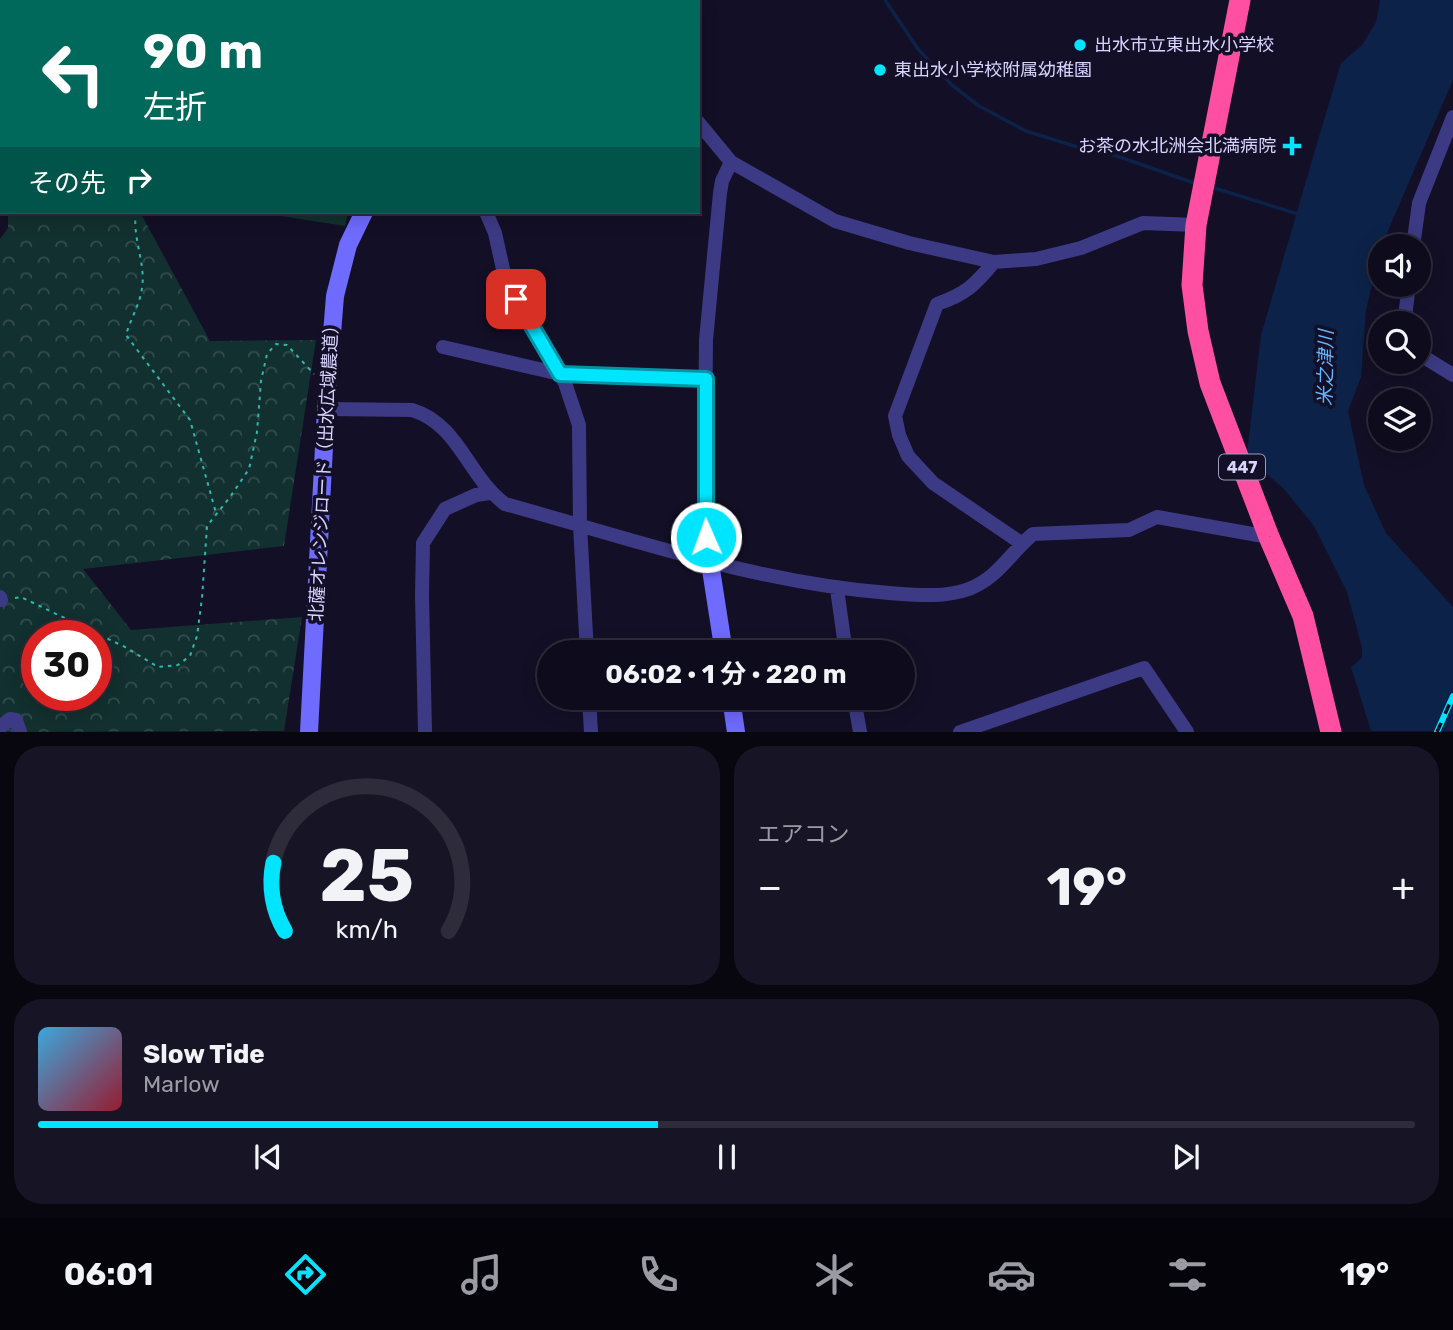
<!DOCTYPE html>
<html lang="ja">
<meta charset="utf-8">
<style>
:root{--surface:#0e0b1c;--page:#171425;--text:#f1f3f6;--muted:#9b9ba3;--line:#2e2b3b;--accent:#00e5ff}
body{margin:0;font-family:Rubik,"Noto Sans JP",sans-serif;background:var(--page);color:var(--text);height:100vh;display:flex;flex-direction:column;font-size:26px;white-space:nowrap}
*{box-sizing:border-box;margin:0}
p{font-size:23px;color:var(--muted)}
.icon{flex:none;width:38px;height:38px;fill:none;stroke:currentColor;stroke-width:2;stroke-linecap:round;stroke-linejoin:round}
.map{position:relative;height:732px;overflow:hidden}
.details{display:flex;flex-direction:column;gap:14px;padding:14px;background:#08060f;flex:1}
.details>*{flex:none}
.guide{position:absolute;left:0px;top:0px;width:700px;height:214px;box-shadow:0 4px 18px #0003,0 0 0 2px var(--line);background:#00695c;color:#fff;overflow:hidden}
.controls{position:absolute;left:1368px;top:234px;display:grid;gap:14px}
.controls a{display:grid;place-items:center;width:63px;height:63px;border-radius:50%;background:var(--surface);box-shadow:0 4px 18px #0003,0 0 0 2px var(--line);font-size:35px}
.speed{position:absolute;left:21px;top:620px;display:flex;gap:14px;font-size:35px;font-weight:700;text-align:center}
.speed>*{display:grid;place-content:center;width:91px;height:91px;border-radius:50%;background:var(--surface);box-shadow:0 4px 18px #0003,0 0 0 2px var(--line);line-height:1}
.speed .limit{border:10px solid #d22;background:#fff;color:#111}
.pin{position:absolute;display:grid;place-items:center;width:60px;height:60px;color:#fff;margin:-30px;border-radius:14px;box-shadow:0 4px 10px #0006}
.me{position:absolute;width:77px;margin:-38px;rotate:358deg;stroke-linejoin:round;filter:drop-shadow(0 0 5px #0008)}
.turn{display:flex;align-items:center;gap:24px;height:147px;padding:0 28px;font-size:32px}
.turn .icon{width:91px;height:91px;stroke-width:2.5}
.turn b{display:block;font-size:49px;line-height:60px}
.then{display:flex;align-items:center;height:66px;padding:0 28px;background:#0003;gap:14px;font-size:26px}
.big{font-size:52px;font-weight:700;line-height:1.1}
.details .tile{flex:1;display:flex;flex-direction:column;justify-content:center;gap:10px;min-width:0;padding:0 24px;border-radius:28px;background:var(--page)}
.details .dial{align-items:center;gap:0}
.dial svg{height:182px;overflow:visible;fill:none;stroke:var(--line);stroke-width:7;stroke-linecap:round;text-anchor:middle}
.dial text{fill:var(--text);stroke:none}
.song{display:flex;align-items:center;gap:21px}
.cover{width:84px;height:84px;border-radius:10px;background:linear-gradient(135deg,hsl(200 70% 55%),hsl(350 70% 35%))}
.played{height:7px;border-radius:4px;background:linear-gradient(90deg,var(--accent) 45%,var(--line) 45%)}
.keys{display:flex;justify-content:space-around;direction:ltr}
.heat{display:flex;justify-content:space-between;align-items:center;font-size:38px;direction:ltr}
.details .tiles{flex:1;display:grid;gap:14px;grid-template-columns:1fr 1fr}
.tile:last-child{grid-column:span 2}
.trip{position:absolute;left:537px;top:640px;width:378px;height:70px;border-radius:35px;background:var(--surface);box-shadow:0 4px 18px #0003,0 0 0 2px var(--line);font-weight:700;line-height:70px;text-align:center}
.tab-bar{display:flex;height:112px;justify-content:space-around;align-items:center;background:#06040b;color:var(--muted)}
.tab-bar .icon{width:49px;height:49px}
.tab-bar .selected{color:var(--accent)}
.tab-bar b{font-size:32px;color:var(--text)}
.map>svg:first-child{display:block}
.forest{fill:url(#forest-crowns);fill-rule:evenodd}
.water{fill:#0c2248}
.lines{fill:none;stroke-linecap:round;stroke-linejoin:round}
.stream{stroke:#0c2248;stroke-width:3.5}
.path{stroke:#2fb8b0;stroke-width:2;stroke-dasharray:3.5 5;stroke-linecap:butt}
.street{stroke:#3d3a85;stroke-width:14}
.secondary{stroke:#6f6bff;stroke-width:18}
.highway{stroke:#ff4fa3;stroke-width:21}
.rail-casing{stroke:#00e5ff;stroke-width:6}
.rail{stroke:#130f26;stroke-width:3.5;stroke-dasharray:10;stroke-linecap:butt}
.route-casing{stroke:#0095a6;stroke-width:18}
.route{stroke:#00e5ff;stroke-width:12}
.poi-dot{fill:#00e5ff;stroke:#130f26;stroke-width:2.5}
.labels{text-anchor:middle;stroke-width:7;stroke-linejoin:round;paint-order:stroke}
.shield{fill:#130f26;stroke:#9e99be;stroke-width:2}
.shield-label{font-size:16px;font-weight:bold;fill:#d9d4ff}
.poi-label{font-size:18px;fill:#d9d4ff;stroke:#130f26;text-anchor:start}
.street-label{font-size:18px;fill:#d9d4ff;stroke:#130f26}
.water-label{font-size:19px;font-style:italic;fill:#62b6ff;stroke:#130f26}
</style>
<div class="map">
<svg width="1453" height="732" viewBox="0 0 1453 732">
<defs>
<pattern id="forest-crowns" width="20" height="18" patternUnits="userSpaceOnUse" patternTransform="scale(1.75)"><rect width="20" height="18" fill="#12302f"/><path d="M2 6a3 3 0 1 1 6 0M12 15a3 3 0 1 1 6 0" fill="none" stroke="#344d4e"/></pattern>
</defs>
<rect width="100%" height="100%" fill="#130f26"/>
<path class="forest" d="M 8,212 L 140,212 L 210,341 L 316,340 L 284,546 L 83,569 L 131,630 L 302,617 L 284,731 L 0,732 L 0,239 L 8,228 ZM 37,635 L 96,635 L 96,695 L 37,695 Z
M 255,212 L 348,212 L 345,226 Z"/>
<path class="water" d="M 1380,0 L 1453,0 L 1453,80 L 1381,247 L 1366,310 L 1361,377 L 1348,411 L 1364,485 L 1386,533 L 1453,607 L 1453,731 L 1371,731 L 1351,667 L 1362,658 L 1362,648 L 1347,592 L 1314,526 L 1284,489 L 1251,461 L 1247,453 L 1261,335 L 1313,157 L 1341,63 L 1362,45 L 1376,22 Z"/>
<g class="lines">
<path class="stream" d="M 885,0 L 918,49 L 952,85 L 979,106 L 1026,131 L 1087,150 L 1114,155 L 1197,184
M 1211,187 L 1298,214"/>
<path class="path" d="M 0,89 L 2,89
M 136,212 C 132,238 146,263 142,288 C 140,304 130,320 126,335 L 190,420 L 216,513
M 15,598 L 21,597 L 125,647 L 158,667 L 178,665 L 190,656 L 197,636 L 202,598 L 207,526 L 230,497 L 249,469 L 257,432 L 261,381 L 267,354 L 276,344 L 287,345 L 314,374"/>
<path class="street" d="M 597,0 L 599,2
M 432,2 L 432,0
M 698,122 L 731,162 L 835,221 L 909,243 L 994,262 L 1036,259 L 1081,248 L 1143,223 L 1196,225
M 486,212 L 495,233 L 505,278 L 565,383 L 579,425 L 580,525 L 587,653
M 1413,247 L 1419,203 L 1453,117
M 994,262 C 975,285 966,294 937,304 L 895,416 L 899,435 L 908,456 L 933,483 L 1021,543
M 1404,324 L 1409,285
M 443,347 L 560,374 L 706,379
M 1419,354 L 1453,375
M 326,409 L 412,410 C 459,424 468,477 505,504 C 632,539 757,583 889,593 C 916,595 944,598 969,589 C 999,577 1009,554 1033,534 L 1129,530 L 1157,517 L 1269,537
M 710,563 L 704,523 L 706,340 L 720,193 L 722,181 L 731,162
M 837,589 L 846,653
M 0,597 L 1,600
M 589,698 L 591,732
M 854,698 L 860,732
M 0,727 L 10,719 L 16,720 L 20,732
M 425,732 L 422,595 L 423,543 L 445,509 L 476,495 L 490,493
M 960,732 L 1144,668 L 1187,732"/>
<path class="secondary" d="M 627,2 L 629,0
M 710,563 L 724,653
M 731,698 L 736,732
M 309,732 L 326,409 L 335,296 L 348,245 L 364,212"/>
<path class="highway" d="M 1240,0 L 1196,225 L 1192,285 L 1198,331 L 1210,383 L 1269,537 L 1303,616 L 1331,732"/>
<g class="rail-casing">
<path id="rail" d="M 1437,732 L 1453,696"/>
</g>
<use href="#rail" class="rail"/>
</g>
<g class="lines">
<g class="route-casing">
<path id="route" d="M 516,299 L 560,374 L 706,379 L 706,537"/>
</g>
<use href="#route" class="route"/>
</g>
<g class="poi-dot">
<circle cx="1080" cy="45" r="7"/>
<circle cx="880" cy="70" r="7"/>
<path d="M1288.5 135.5h7v7h7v7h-7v7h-7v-7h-7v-7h7z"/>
</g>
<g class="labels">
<rect class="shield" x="1219" y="454.5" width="46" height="25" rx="5"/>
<g class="shield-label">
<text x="1242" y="473">447</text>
</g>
<g class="poi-label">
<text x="1094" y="51">出水市立東出水小学校</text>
<text x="894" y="76">東出水小学校附属幼稚園</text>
<text x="1276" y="152" text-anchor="end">お茶の水北洲会北満病院</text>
</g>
<g class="street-label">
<text transform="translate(324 469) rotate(-87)" y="6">北薩オレンジロード（出水広域農道）</text>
</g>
<g class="water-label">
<text transform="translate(1325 368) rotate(-89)" y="7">米之津川</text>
</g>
</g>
</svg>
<div class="controls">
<a><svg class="icon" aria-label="sound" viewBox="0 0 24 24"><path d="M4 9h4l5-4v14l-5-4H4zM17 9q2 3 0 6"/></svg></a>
<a><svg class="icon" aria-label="search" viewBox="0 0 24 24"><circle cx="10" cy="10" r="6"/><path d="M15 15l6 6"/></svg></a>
<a><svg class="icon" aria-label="layers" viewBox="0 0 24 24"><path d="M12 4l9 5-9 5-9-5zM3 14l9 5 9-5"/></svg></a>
</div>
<div class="speed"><div class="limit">30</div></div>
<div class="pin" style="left:516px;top:299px;background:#d93025"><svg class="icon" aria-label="arrive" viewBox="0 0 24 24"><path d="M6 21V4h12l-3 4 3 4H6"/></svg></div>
<svg class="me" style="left:706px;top:537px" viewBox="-20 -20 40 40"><circle r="17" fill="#00e5ff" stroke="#fff" stroke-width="3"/><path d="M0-11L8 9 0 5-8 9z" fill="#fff"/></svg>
<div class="trip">06:02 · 1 分 · 220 m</div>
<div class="guide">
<div class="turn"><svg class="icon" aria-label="left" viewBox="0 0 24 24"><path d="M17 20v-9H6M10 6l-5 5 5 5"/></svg><div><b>90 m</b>左折</div></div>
<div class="then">その先<svg class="icon" aria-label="right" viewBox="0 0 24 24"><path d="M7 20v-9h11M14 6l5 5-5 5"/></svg></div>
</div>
</div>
<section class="details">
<div class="tiles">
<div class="tile dial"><svg viewBox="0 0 100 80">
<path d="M14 69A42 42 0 1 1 86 69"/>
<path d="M14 69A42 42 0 0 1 9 39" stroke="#00e5ff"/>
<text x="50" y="56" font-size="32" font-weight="700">25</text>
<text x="50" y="72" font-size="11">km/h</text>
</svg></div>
<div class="tile"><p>エアコン</p>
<div class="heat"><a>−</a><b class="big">19°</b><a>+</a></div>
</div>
<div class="tile">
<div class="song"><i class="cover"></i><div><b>Slow Tide</b><p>Marlow</p></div></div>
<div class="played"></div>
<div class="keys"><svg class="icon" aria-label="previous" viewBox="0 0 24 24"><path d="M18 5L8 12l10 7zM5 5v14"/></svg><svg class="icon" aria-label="pause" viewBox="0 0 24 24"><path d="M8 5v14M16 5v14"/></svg><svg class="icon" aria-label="next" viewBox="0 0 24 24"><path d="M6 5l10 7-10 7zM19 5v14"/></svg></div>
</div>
</div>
</section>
<nav class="tab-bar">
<b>06:01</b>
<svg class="icon selected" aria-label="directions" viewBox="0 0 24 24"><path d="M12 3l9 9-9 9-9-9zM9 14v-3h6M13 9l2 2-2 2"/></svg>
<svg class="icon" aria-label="music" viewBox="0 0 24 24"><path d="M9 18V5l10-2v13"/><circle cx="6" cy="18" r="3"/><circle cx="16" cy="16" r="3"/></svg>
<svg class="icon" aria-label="phone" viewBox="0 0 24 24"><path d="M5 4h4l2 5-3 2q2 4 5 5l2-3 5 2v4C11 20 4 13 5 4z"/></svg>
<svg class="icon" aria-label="climate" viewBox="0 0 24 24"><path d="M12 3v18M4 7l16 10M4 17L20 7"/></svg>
<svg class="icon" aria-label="car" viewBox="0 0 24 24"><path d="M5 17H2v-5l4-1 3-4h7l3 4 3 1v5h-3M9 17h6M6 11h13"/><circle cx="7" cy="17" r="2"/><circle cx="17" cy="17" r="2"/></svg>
<svg class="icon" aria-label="filters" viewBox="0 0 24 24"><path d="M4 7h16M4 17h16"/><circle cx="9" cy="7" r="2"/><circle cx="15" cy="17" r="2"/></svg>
<b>19°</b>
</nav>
